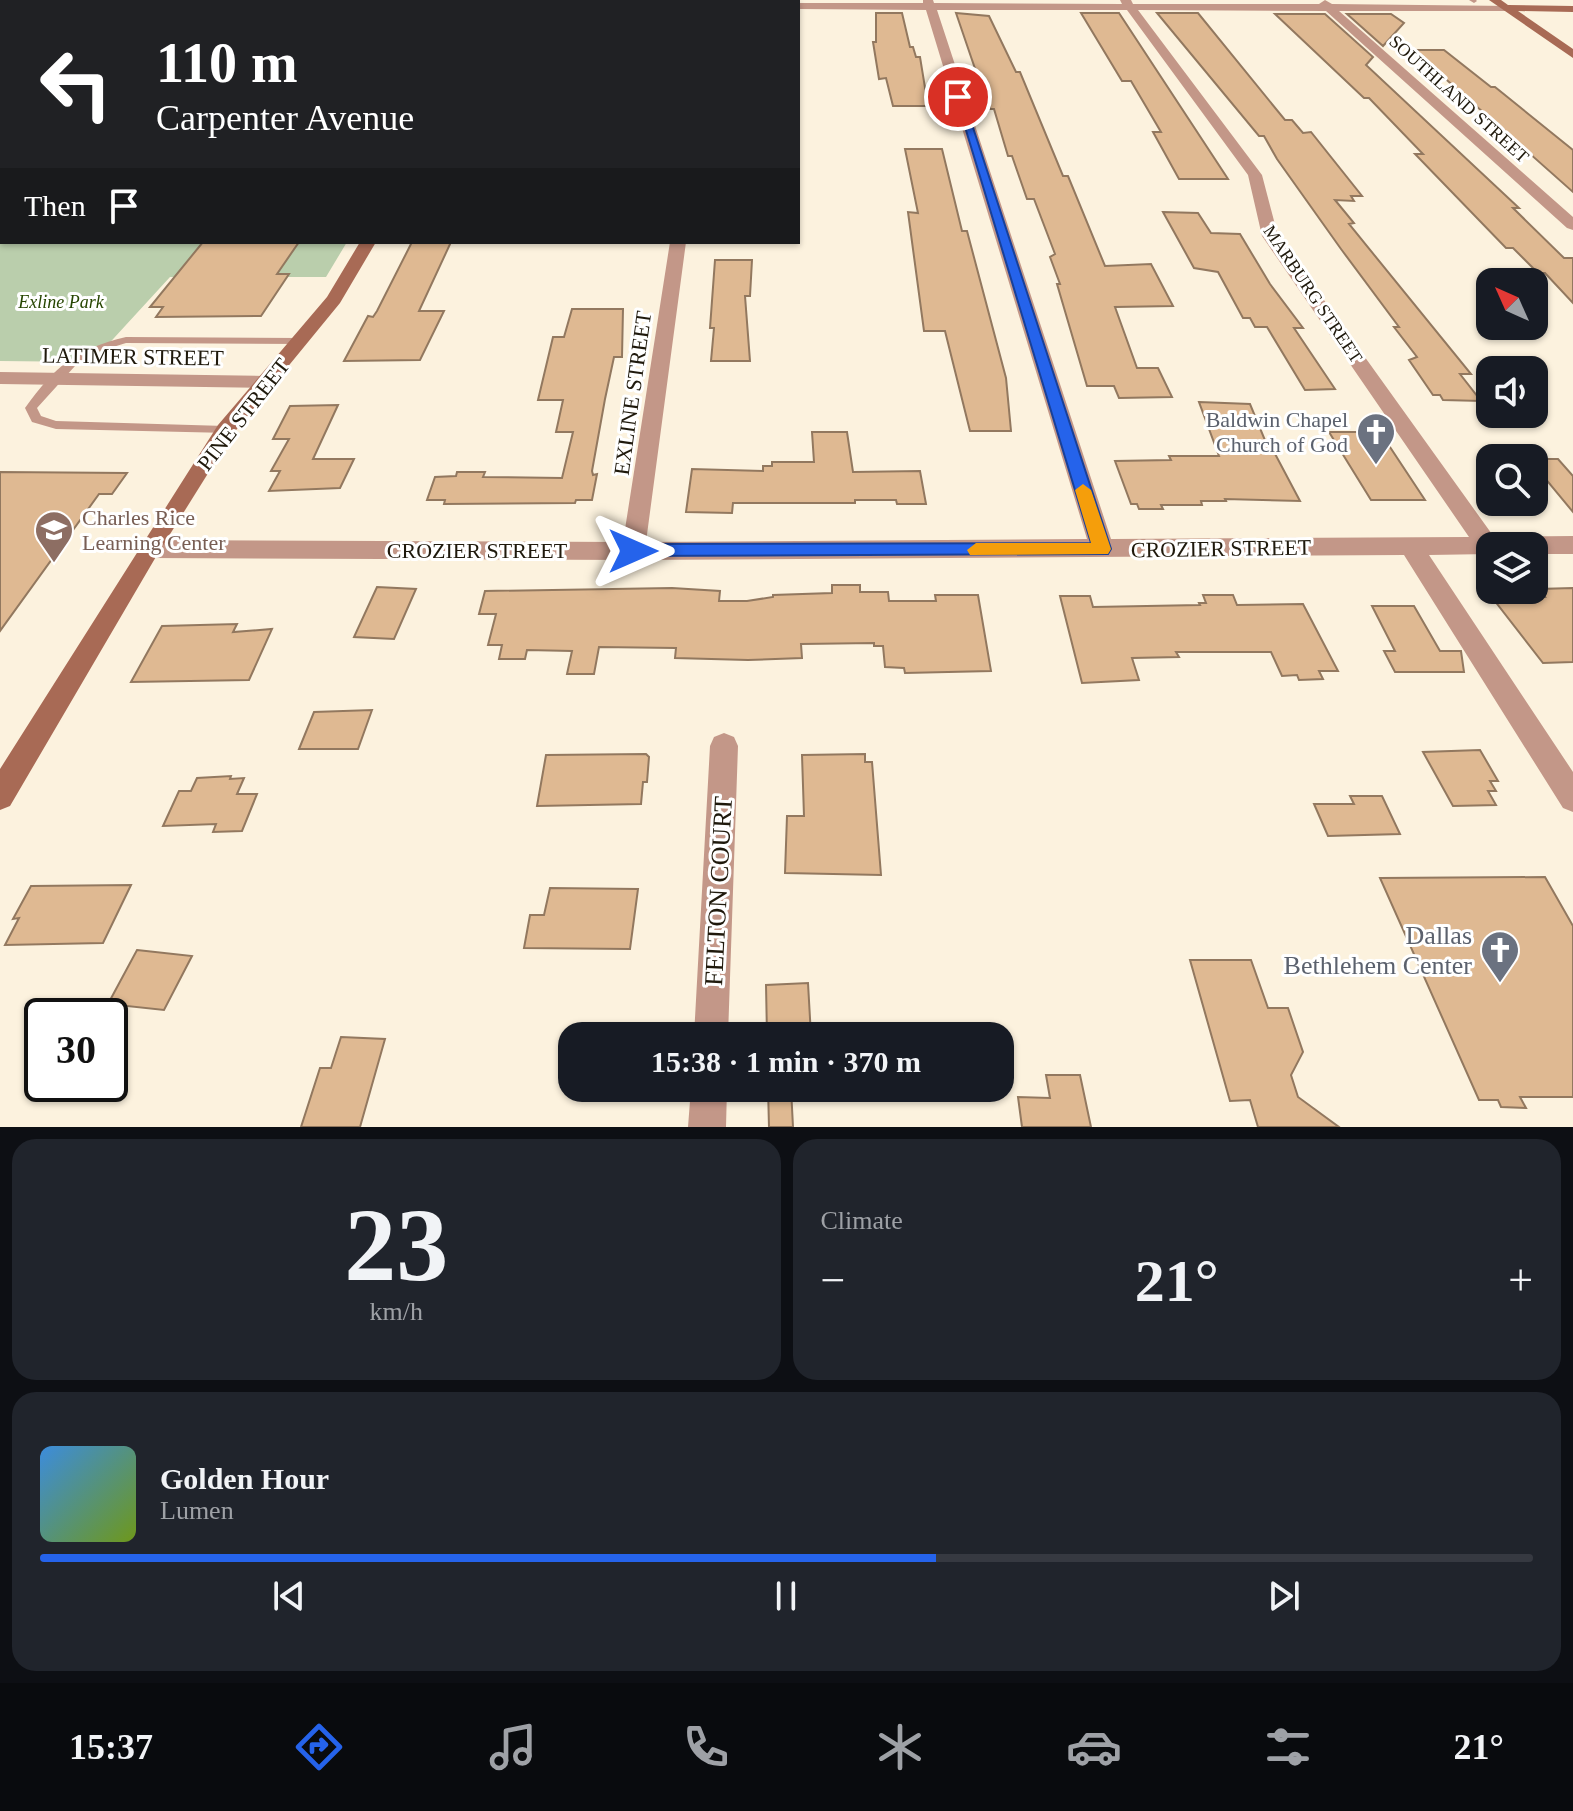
<!DOCTYPE html>
<meta charset="utf-8">
<style>
:root{--surface:#171b24;--page:#20242c;--text:#f1f3f6;--muted:#9ea1a6;--line:#363941;--accent:#2563eb}
body{margin:0;font-family:"Times New Roman",serif;background:var(--page);color:var(--text);height:100vh;display:flex;flex-direction:column;font-size:30px;white-space:nowrap}
*{box-sizing:border-box;margin:0}
p{font-size:26px;color:var(--muted)}
.icon{flex:none;width:44px;height:44px;fill:none;stroke:currentColor;stroke-width:2;stroke-linecap:round;stroke-linejoin:round}
.map{position:relative;height:1127px;overflow:hidden}
.side{display:flex;flex-direction:column;gap:12px;padding:12px;background:#0d0f14;flex:1}
.side>*{flex:none}
.banner{position:absolute;left:0px;top:0px;width:800px;height:244px;box-shadow:0 2px 6px #0004;background:#202124;color:#fff;overflow:hidden}
.needle{width:52px;rotate:315deg}
.controls{position:absolute;left:1476px;top:268px;display:grid;gap:16px}
.controls a{display:grid;place-items:center;width:72px;height:72px;border-radius:16px;background:var(--surface);box-shadow:0 2px 6px #0004;font-size:40px}
.speed{position:absolute;left:24px;top:998px;display:flex;gap:16px;font-size:40px;font-weight:700;text-align:center}
.speed>*{display:grid;place-content:center;width:104px;height:104px;border-radius:50%;background:var(--surface);box-shadow:0 2px 6px #0004;line-height:1}
.speed .limit{border:4px solid #111;border-radius:12px;background:#fff;color:#111}
.pin{position:absolute;display:grid;place-items:center;width:68px;height:68px;color:#fff;margin:-34px;border:4px solid #fff;border-radius:50%;box-shadow:0 2px 8px #0007}
.me{position:absolute;width:88px;margin:-44px;rotate:90deg;stroke-linejoin:round;filter:drop-shadow(0 0 6px #0008)}
.turn{display:flex;align-items:center;gap:28px;height:168px;padding:0 24px;font-size:36px}
.turn .icon{width:104px;height:104px;stroke-width:2.5}
.turn b{display:block;font-size:56px;line-height:68px}
.then{display:flex;align-items:center;height:76px;padding:0 24px;background:#0003;gap:16px;font-size:30px}
.big{font-size:60px;font-weight:700;line-height:1.1}
.side .tile{flex:1;display:flex;flex-direction:column;justify-content:center;gap:12px;min-width:0;padding:0 28px;border-radius:24px;background:var(--page)}
.side .dial{align-items:center;gap:0}
.dial b{font-size:104px;line-height:1}
.song{display:flex;align-items:center;gap:24px}
.cover{width:96px;height:96px;border-radius:12px;background:linear-gradient(135deg,hsl(210 70% 55%),hsl(80 70% 35%))}
.played{height:8px;border-radius:4px;background:linear-gradient(90deg,var(--accent) 60%,var(--line) 60%)}
.keys{display:flex;justify-content:space-around;direction:ltr}
.heat{display:flex;justify-content:space-between;align-items:center;font-size:44px;direction:ltr}
.side .tiles{flex:1;display:grid;gap:12px;grid-template-columns:1fr 1fr}
.tile:last-child{grid-column:span 2}
.trip{position:absolute;left:558px;top:1022px;width:456px;height:80px;border-radius:24px;background:var(--surface);box-shadow:0 2px 6px #0004;font-weight:700;line-height:80px;text-align:center}
.menu{display:flex;height:128px;justify-content:space-around;align-items:center;background:#090b0e;color:var(--muted)}
.menu .icon{width:56px;height:56px}
.menu .current{color:var(--accent)}
.menu b{font-size:36px;color:var(--text)}
.map>svg:first-child{display:block}
.green{fill:#baceac}
.building{fill:#dfb992;stroke:#92785f;stroke-width:2}
.lines{fill:none;stroke-linecap:round;stroke-linejoin:round}
.lane{fill:#c39788;fill-rule:evenodd}
.street{fill:#c39788;fill-rule:evenodd}
.secondary{fill:#a86a55;fill-rule:evenodd}
.route{fill:#2563eb;stroke:#184099;stroke-width:2}
.slow{fill:#f59e0b}
.labels{text-anchor:middle;stroke-width:6;stroke-linejoin:round;paint-order:stroke}
.far-street-label{font-size:18px;fill:#1f190c;stroke:#fff}
.far-park-label{font-size:18px;font-style:italic;fill:#264501;stroke:#fff}
.street-label{font-size:22px;fill:#1f190c;stroke:#fff}
.worship-label{font-size:22px;fill:#5b616d;stroke:#fff;text-anchor:end}
.education-label{font-size:22px;fill:#785e54;stroke:#fff;text-anchor:start}
.near-street-label{font-size:26px;fill:#1f190c;stroke:#fff}
.near-worship-label{font-size:26px;fill:#5b616d;stroke:#fff;text-anchor:end}
</style>
<div class="map">
<svg width="1573" height="1127" viewBox="0 0 1573 1127">
<rect width="100%" height="100%" fill="#fcf2de"/>
<path class="green" d="M 0,174 L 2,242 L 347,242 L 326,277 L 170,277 L 92,362 L 0,361 Z"/>
<path class="building" d="M 876,13 L 902,13 L 910,47 L 913,47 L 916,57 L 920,57 L 928,106 L 893,106 L 886,78 L 879,79 L 873,42 L 876,42 Z
M 956,13 L 989,16 L 1016,72 L 1020,72 L 1063,176 L 1068,176 L 1105,266 L 1151,264 L 1173,306 L 1115,307 L 1137,368 L 1158,368 L 1172,397 L 1119,398 L 1114,386 L 1087,386 L 1057,284 L 1060,284 L 1050,257 L 1055,254 L 1034,199 L 1027,199 L 1012,156 L 1008,156 L 994,109 L 990,109 L 986,92 L 983,92 Z
M 1081,13 L 1119,13 L 1228,179 L 1179,179 L 1153,132 L 1161,132 L 1131,81 L 1122,81 Z
M 1157,13 L 1198,13 L 1285,120 L 1292,120 L 1303,133 L 1311,132 L 1362,196 L 1351,196 L 1354,201 L 1335,200 L 1354,223 L 1349,224 L 1471,374 L 1460,374 L 1481,401 L 1443,400 L 1440,395 L 1433,395 L 1409,360 L 1417,357 L 1394,327 L 1399,327 L 1341,249 L 1277,159 L 1264,136 L 1259,136 Z
M 1275,14 L 1325,14 L 1373,57 L 1366,65 L 1519,208 L 1513,208 L 1564,258 L 1573,258 L 1573,303 L 1545,273 L 1538,273 L 1513,248 L 1506,248 L 1415,154 L 1423,154 L 1369,98 L 1364,98 Z
M 1347,14 L 1391,14 L 1404,23 L 1383,46 Z
M 1413,50 L 1444,50 L 1491,87 L 1495,87 L 1573,150 L 1573,192 Z
M 905,149 L 942,149 L 962,231 L 967,231 L 1006,378 L 1011,431 L 970,431 L 945,331 L 924,331 L 908,212 L 918,213 Z
M 1163,212 L 1198,213 L 1211,233 L 1240,234 L 1270,284 L 1303,328 L 1294,328 L 1335,389 L 1305,390 L 1267,327 L 1255,327 L 1250,318 L 1243,318 L 1218,272 L 1194,268 Z
M 203,242 L 299,242 L 277,274 L 289,274 L 261,316 L 156,317 L 163,307 L 150,307 Z
M 412,242 L 451,242 L 419,311 L 444,311 L 420,360 L 344,361 L 368,316 L 373,317 L 377,311 Z
M 715,260 L 752,260 L 750,296 L 745,296 L 750,361 L 711,361 L 714,328 L 710,328 Z
M 572,309 L 623,309 L 622,357 L 614,357 L 605,399 L 592,471 L 593,475 L 597,474 L 592,500 L 576,500 L 575,503 L 444,504 L 445,500 L 427,500 L 435,477 L 456,476 L 457,472 L 485,472 L 483,477 L 562,478 L 573,432 L 556,432 L 563,400 L 538,400 L 553,337 L 564,337 Z
M 1199,402 L 1250,404 L 1269,450 L 1273,450 L 1300,501 L 1225,499 L 1226,501 L 1201,501 L 1202,505 L 1161,505 L 1163,509 L 1139,509 L 1137,504 L 1131,504 L 1115,461 L 1171,460 L 1169,456 L 1219,456 Z
M 338,405 L 313,459 L 354,459 L 340,488 L 269,491 L 280,471 L 271,471 L 289,439 L 273,439 L 290,406 Z
M 812,432 L 847,432 L 853,472 L 920,471 L 926,504 L 897,504 L 896,500 L 855,500 L 855,503 L 733,503 L 732,513 L 686,512 L 692,469 L 763,471 L 763,466 L 772,466 L 772,462 L 814,462 Z
M 1329,432 L 1380,432 L 1425,500 L 1371,500 Z
M 1534,459 L 1558,459 L 1573,476 L 1573,512 L 1534,465 Z
M 0,472 L 127,473 L 112,494 L 99,494 L 0,631 Z
M 832,585 L 860,585 L 860,592 L 888,592 L 889,601 L 936,601 L 935,595 L 978,595 L 991,671 L 905,673 L 904,668 L 885,667 L 883,646 L 874,646 L 874,643 L 801,644 L 802,658 L 748,660 L 675,658 L 676,648 L 599,647 L 594,674 L 567,674 L 572,651 L 527,650 L 525,659 L 499,659 L 502,645 L 488,645 L 496,614 L 479,614 L 485,591 L 672,588 L 720,591 L 719,601 L 747,601 L 773,597 L 773,595 L 832,593 Z
M 377,587 L 416,589 L 394,639 L 354,637 Z
M 1573,588 L 1573,662 L 1543,663 L 1491,596 L 1545,597 L 1539,589 Z
M 1203,595 L 1233,595 L 1237,605 L 1303,604 L 1338,671 L 1319,671 L 1323,679 L 1299,680 L 1297,675 L 1282,676 L 1271,652 L 1176,652 L 1179,657 L 1132,658 L 1139,680 L 1082,683 L 1060,596 L 1090,596 L 1093,607 L 1200,605 L 1199,603 L 1206,603 Z
M 1372,606 L 1414,606 L 1440,651 L 1461,651 L 1464,672 L 1395,672 L 1384,651 L 1395,651 Z
M 237,624 L 233,632 L 272,629 L 249,680 L 131,682 L 162,626 Z
M 372,710 L 358,749 L 299,749 L 314,712 Z
M 1480,750 L 1498,781 L 1490,781 L 1496,791 L 1488,791 L 1496,805 L 1453,806 L 1423,752 Z
M 646,754 L 649,757 L 647,782 L 643,782 L 641,804 L 537,806 L 546,755 Z
M 865,754 L 865,762 L 872,762 L 881,875 L 785,873 L 787,816 L 804,816 L 802,755 Z
M 231,776 L 230,779 L 244,778 L 237,794 L 257,794 L 242,831 L 213,832 L 216,824 L 163,826 L 179,791 L 191,791 L 197,778 Z
M 1350,796 L 1382,796 L 1400,834 L 1328,836 L 1314,804 L 1354,804 Z
M 1545,877 L 1573,926 L 1573,1097 L 1520,1097 L 1526,1108 L 1501,1107 L 1498,1100 L 1479,1100 L 1380,878 Z
M 131,885 L 103,943 L 5,945 L 19,918 L 13,919 L 31,886 Z
M 550,888 L 638,889 L 630,949 L 524,948 L 530,915 L 544,915 Z
M 137,950 L 192,956 L 164,1010 L 108,1004 Z
M 1190,960 L 1251,960 L 1268,1008 L 1288,1008 L 1303,1052 L 1291,1075 L 1298,1097 L 1339,1127 L 1258,1127 L 1250,1100 L 1230,1101 Z
M 808,983 L 811,1036 L 767,1036 L 766,985 Z
M 341,1037 L 385,1039 L 360,1127 L 301,1127 L 320,1068 L 331,1068 Z
M 1046,1075 L 1080,1075 L 1091,1127 L 1022,1127 L 1018,1097 L 1050,1098 Z
M 768,1088 L 791,1088 L 793,1127 L 769,1127 Z"/>
<g class="lines">
<path class="lane" d="M 1469,0 L 1476,0 L 1477,1 L 1474,3 Z
M 126,337 L 300,338 L 305,341 L 300,344 L 126,343 L 97,352 L 75,366 L 37,408 L 41,416 L 56,421 L 225,426 L 231,430 L 229,433 L 56,429 L 32,422 L 25,408 C 55,366 76,349 126,337 Z"/>
<path class="street" d="M 707,0 L 717,0 L 717,2 L 707,2 Z
M 923,0 L 933,0 L 934,3 L 1122,4 L 1120,0 L 1131,0 L 1133,4 L 1319,4 L 1325,0 L 1332,4 L 1510,6 L 1510,10 L 1506,11 L 1339,11 L 1573,217 L 1573,230 L 1567,228 L 1326,11 L 1138,10 L 1262,175 L 1278,236 L 1494,537 L 1573,536 L 1573,554 L 1534,554 L 1534,546 L 1490,546 L 1490,554 L 1429,555 L 1573,772 L 1573,812 L 1563,808 L 1404,555 L 633,560 L 149,558 L 141,555 L 137,549 L 141,543 L 149,540 L 623,542 L 670,242 L 686,242 L 646,542 L 1087,539 L 926,10 L 798,9 L 798,3 L 923,3 ZM 937,10 L 1127,10 L 1248,175 L 1262,236 L 1469,537 L 1111,539 Z
M 0,14 L 2,14 L 2,20 L 0,20 Z
M 0,89 L 2,89 L 2,97 L 0,97 Z
M 0,372 L 265,376 L 275,382 L 265,388 L 0,384 Z
M 724,733 L 734,737 L 738,746 L 728,1036 L 694,1036 L 710,746 L 714,737 Z
M 691,1088 L 727,1088 L 726,1127 L 688,1127 Z"/>
<path class="secondary" d="M 1489,0 L 1501,0 L 1508,5 L 1573,6 L 1573,12 L 1518,11 L 1573,49 L 1573,58 Z
M 360,242 L 376,242 L 340,303 L 232,435 L 157,555 L 10,806 L 0,810 L 0,769 L 218,425 L 327,297 Z"/>
</g>
<path class="route" d="M 955,94 L 963,97 L 1111,549 L 1108,554 L 626,556 L 624,551 L 626,546 L 633,544 L 1091,543 Z"/>
<path class="slow" d="M 1083,484 L 1091,490 L 1111,549 L 1108,554 L 970,555 L 967,550 L 976,543 L 1091,543 L 1075,490 Z"/>
<defs>
<g id="church-pin" transform="scale(2)"><path d="M0 17L-7.5 6A9.5 9.5 0 1 1 7.5 6Z" fill="#6b7280" stroke="#fff"/><path d="M-1.2-6h2.4v3.5h3.3v2.4h-3.3V6h-2.4V-.1h-3.3v-2.4h3.3Z" fill="#fff"/></g>
<g id="school-pin" transform="scale(2)"><path d="M0 17L-7.5 6A9.5 9.5 0 1 1 7.5 6Z" fill="#8d6e63" stroke="#fff"/><path d="M0-5L7-2L0 1L-7-2ZM-4 1L0 2.5L4 1V4Q0 6-4 4Z" fill="#fff"/></g>
</defs>
<g fill-rule="evenodd">
<use href="#church-pin" x="1376" y="432"/>
<use href="#school-pin" x="54" y="530"/>
<use href="#church-pin" x="1500" y="950"/>
</g>
<g class="labels">
<g class="far-street-label">
<text transform="translate(1459 99) rotate(42)" y="6">SOUTHLAND STREET</text>
<text transform="translate(1313 294) rotate(56)" y="6">MARBURG STREET</text>
</g>
<g class="far-park-label">
<text x="61" y="308">Exline Park</text>
</g>
<g class="street-label">
<text transform="translate(133 356) rotate(1)" y="8">LATIMER STREET</text>
<text transform="translate(632 393) rotate(-82)" y="8">EXLINE STREET</text>
<text transform="translate(243 414) rotate(-52)" y="8">PINE STREET</text>
<text transform="translate(1221 548) rotate(-1)" y="8">CROZIER STREET</text>
<text x="477" y="558">CROZIER STREET</text>
</g>
<g class="worship-label">
<text x="1348" y="427">Baldwin Chapel<tspan x="1348" dy="25">Church of God</tspan></text>
</g>
<g class="education-label">
<text x="82" y="525">Charles Rice<tspan x="82" dy="25">Learning Center</tspan></text>
</g>
<g class="near-street-label">
<text transform="translate(718 891) rotate(-87)" y="9">FELTON COURT</text>
</g>
<g class="near-worship-label">
<text x="1472" y="944">Dallas<tspan x="1472" dy="30">Bethlehem Center</tspan></text>
</g>
</g>
</svg>
<div class="controls">
<a><svg class="needle" viewBox="-14 -14 28 28"><path d="M0-13l5 13h-10z" fill="#e53935"/><path d="M0 13l5-13h-10z" fill="#9ea1a6"/></svg></a>
<a><svg class="icon" aria-label="sound" viewBox="0 0 24 24"><path d="M4 9h4l5-4v14l-5-4H4zM17 9q2 3 0 6"/></svg></a>
<a><svg class="icon" aria-label="search" viewBox="0 0 24 24"><circle cx="10" cy="10" r="6"/><path d="M15 15l6 6"/></svg></a>
<a><svg class="icon" aria-label="layers" viewBox="0 0 24 24"><path d="M12 4l9 5-9 5-9-5zM3 14l9 5 9-5"/></svg></a>
</div>
<div class="speed"><div class="limit">30</div></div>
<div class="pin" style="left:958px;top:97px;background:#d93025"><svg class="icon" aria-label="arrive" viewBox="0 0 24 24"><path d="M6 21V4h12l-3 4 3 4H6"/></svg></div>
<svg class="me" style="left:633px;top:551px" viewBox="-20 -20 40 40"><path d="M0-17L14 15 0 8-14 15z" fill="#2563eb" stroke="#fff" stroke-width="4"/></svg>
<div class="trip">15:38 · 1 min · 370 m</div>
<div class="banner">
<div class="turn"><svg class="icon" aria-label="left" viewBox="0 0 24 24"><path d="M17 20v-9H6M10 6l-5 5 5 5"/></svg><div><b>110 m</b>Carpenter Avenue</div></div>
<div class="then">Then<svg class="icon" aria-label="arrive" viewBox="0 0 24 24"><path d="M6 21V4h12l-3 4 3 4H6"/></svg></div>
</div>
</div>
<section class="side">
<div class="tiles">
<div class="tile dial"><b>23</b><p>km/h</p></div>
<div class="tile"><p>Climate</p>
<div class="heat"><a>−</a><b class="big">21°</b><a>+</a></div>
</div>
<div class="tile">
<div class="song"><i class="cover"></i><div><b>Golden Hour</b><p>Lumen</p></div></div>
<div class="played"></div>
<div class="keys"><svg class="icon" aria-label="previous" viewBox="0 0 24 24"><path d="M18 5L8 12l10 7zM5 5v14"/></svg><svg class="icon" aria-label="pause" viewBox="0 0 24 24"><path d="M8 5v14M16 5v14"/></svg><svg class="icon" aria-label="next" viewBox="0 0 24 24"><path d="M6 5l10 7-10 7zM19 5v14"/></svg></div>
</div>
</div>
</section>
<nav class="menu">
<b>15:37</b>
<svg class="icon current" aria-label="directions" viewBox="0 0 24 24"><path d="M12 3l9 9-9 9-9-9zM9 14v-3h6M13 9l2 2-2 2"/></svg>
<svg class="icon" aria-label="music" viewBox="0 0 24 24"><path d="M9 18V5l10-2v13"/><circle cx="6" cy="18" r="3"/><circle cx="16" cy="16" r="3"/></svg>
<svg class="icon" aria-label="phone" viewBox="0 0 24 24"><path d="M5 4h4l2 5-3 2q2 4 5 5l2-3 5 2v4C11 20 4 13 5 4z"/></svg>
<svg class="icon" aria-label="climate" viewBox="0 0 24 24"><path d="M12 3v18M4 7l16 10M4 17L20 7"/></svg>
<svg class="icon" aria-label="car" viewBox="0 0 24 24"><path d="M5 17H2v-5l4-1 3-4h7l3 4 3 1v5h-3M9 17h6M6 11h13"/><circle cx="7" cy="17" r="2"/><circle cx="17" cy="17" r="2"/></svg>
<svg class="icon" aria-label="filters" viewBox="0 0 24 24"><path d="M4 7h16M4 17h16"/><circle cx="9" cy="7" r="2"/><circle cx="15" cy="17" r="2"/></svg>
<b>21°</b>
</nav>
